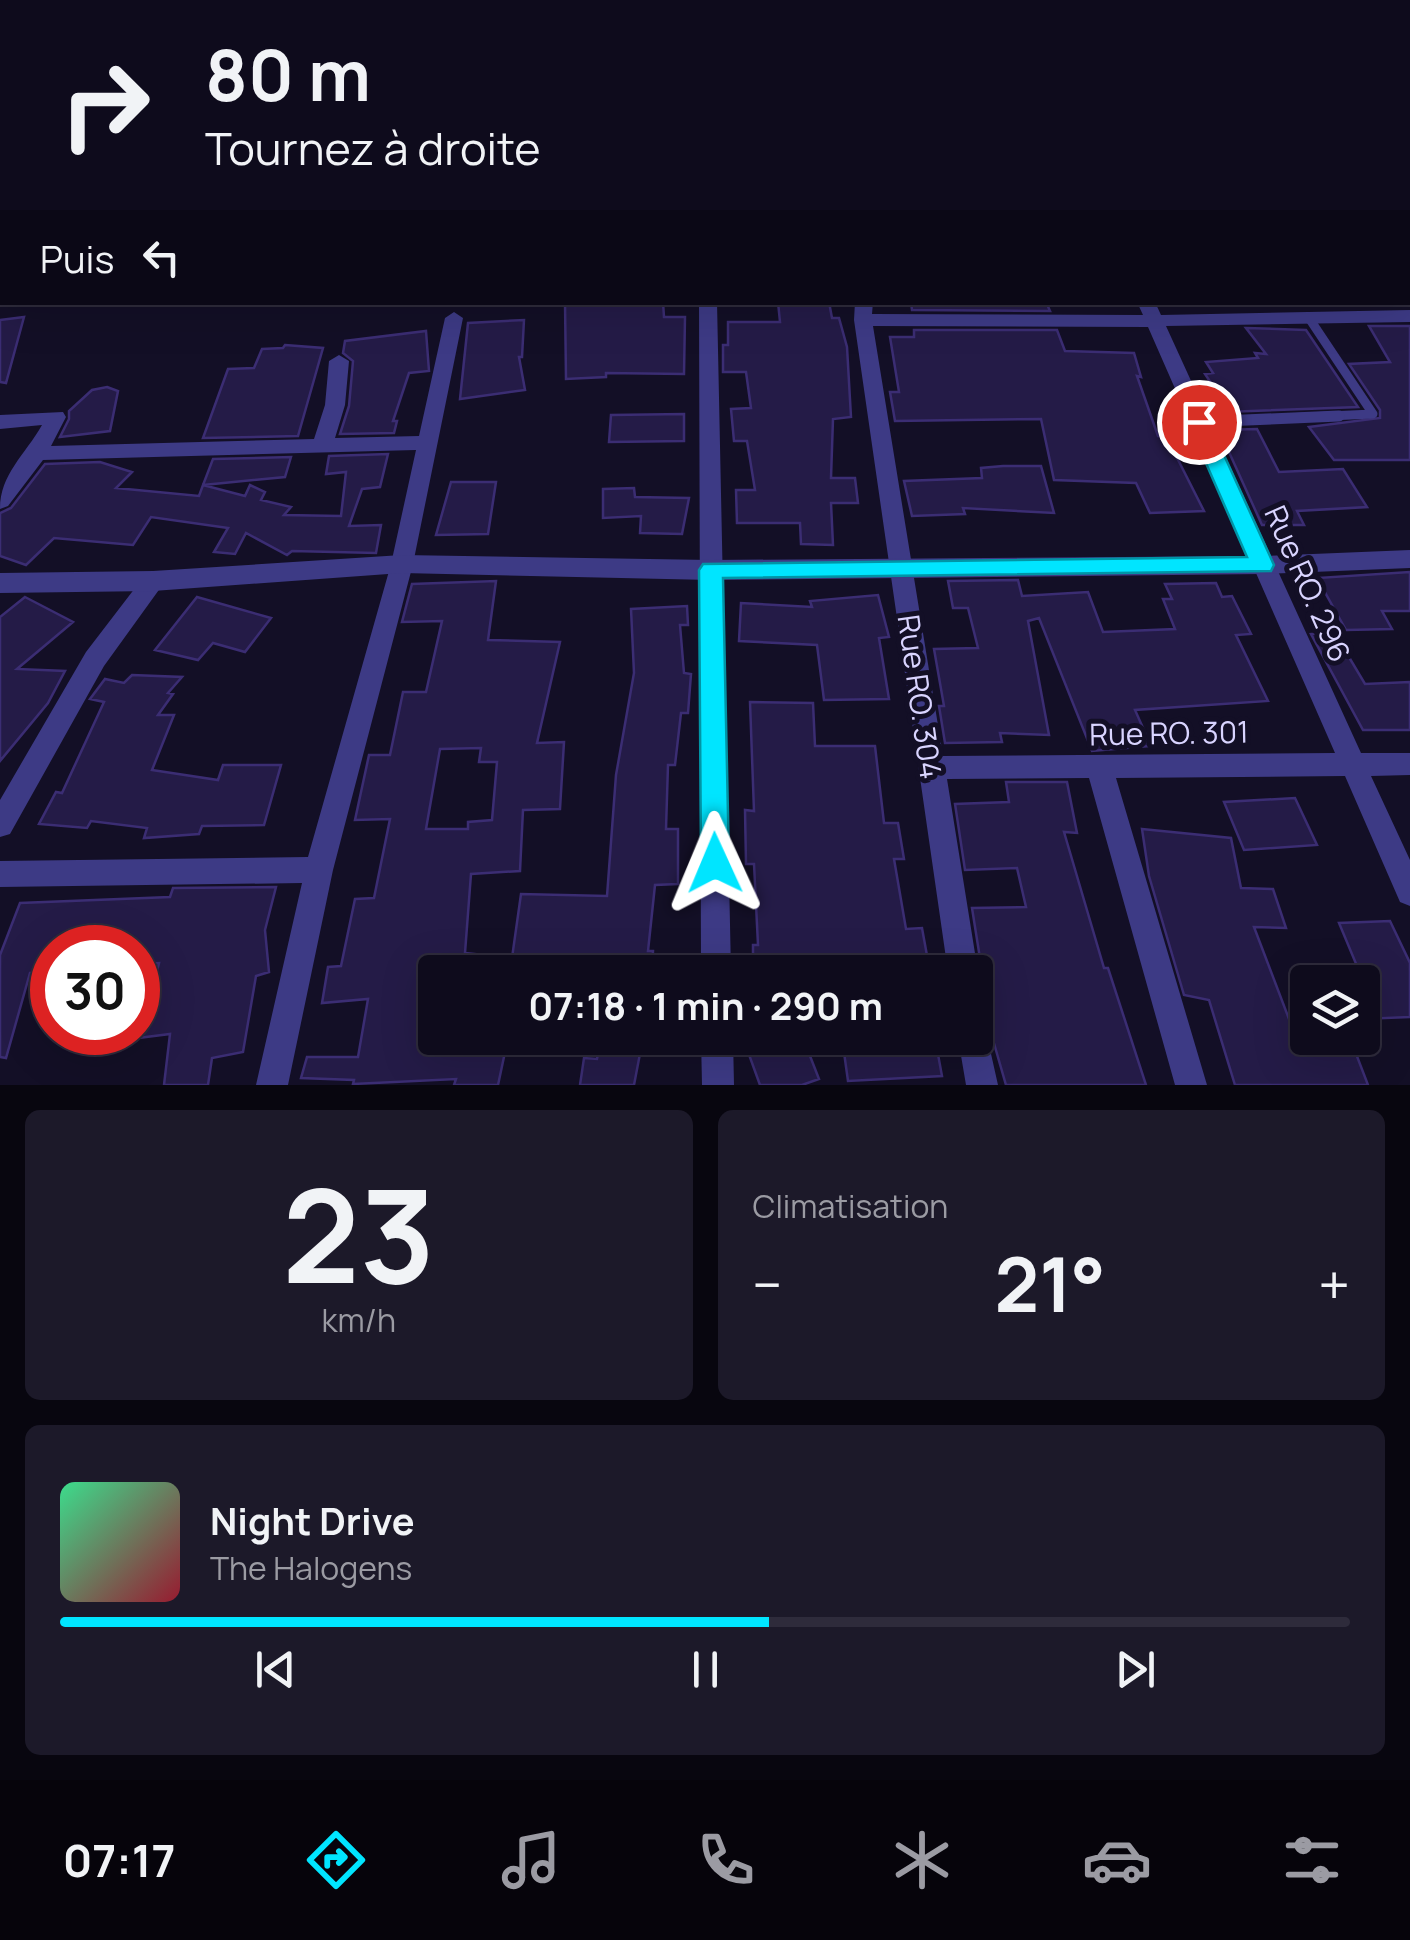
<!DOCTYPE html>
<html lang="fr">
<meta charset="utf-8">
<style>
:root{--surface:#0e0b1c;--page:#1c1929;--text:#f1f3f6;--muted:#9b9ba3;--line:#2e2b3b;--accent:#00e5ff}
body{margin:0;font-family:Manrope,sans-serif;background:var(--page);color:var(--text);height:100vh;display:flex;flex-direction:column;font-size:38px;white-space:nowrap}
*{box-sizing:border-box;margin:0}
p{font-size:32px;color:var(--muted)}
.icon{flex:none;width:55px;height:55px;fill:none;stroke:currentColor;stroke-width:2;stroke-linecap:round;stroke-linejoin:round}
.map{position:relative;height:1085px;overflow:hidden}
.drawer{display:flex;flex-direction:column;gap:25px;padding:25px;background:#08060f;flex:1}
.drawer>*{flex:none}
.top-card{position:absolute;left:0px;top:0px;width:1410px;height:305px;box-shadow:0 10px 40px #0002,0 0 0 2px var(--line);background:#0e0b1c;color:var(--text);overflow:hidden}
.fabs{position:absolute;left:1290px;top:965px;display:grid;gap:20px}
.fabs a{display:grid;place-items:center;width:90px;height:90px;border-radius:10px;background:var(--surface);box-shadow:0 10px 40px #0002,0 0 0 2px var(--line);font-size:50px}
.speed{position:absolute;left:30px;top:925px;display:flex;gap:20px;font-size:50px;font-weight:700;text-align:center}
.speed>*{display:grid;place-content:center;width:130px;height:130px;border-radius:50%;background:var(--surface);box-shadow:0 10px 40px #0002,0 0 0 2px var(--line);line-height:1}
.speed .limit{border:15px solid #d22;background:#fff;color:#111}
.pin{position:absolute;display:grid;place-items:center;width:85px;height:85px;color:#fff;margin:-42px;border:5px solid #fff;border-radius:50%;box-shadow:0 2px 10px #0007}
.me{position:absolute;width:110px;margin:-55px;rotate:359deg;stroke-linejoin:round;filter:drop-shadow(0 0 8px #0008)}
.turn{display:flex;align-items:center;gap:35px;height:210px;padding:0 40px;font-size:45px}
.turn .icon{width:130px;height:130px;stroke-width:2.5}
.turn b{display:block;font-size:70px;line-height:85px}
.then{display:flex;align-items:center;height:95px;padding:0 40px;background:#0003;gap:20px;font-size:38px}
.big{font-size:75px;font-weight:700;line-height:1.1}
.drawer .card{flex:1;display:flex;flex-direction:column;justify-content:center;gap:15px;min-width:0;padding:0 35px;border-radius:15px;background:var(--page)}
.drawer .dial{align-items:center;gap:0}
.dial b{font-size:130px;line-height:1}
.song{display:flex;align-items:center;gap:30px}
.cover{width:120px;height:120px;border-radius:15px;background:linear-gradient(135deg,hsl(150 70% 55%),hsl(350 70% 35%))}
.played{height:10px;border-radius:5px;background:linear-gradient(90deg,var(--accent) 55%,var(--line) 55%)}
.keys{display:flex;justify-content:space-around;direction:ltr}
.heat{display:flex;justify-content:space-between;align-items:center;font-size:55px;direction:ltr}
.drawer .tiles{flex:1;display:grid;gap:25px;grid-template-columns:1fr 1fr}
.card:last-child{grid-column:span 2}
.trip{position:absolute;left:418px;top:955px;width:575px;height:100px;border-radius:10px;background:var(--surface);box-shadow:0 10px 40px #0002,0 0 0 2px var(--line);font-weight:700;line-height:100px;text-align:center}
.tabs{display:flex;height:160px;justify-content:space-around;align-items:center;background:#06040b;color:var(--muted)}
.tabs .icon{width:70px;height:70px}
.tabs .on{color:var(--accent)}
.tabs b{font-size:45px;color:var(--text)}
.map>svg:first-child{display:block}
.building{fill:#241b47;stroke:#3b2d73;stroke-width:2.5;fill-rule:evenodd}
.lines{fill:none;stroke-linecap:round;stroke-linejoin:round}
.service-far1{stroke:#3d3a85;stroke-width:9}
.service{stroke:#3d3a85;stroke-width:11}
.minor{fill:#3d3a85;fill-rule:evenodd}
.tertiary{fill:#3d3a85;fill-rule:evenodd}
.rail-far1{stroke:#00e5ff;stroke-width:5;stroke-dasharray:10 8;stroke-linecap:butt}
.rail{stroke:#00e5ff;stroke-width:6;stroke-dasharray:12 10;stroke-linecap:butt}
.route{fill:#00e5ff;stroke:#0095a6;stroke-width:2.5}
.labels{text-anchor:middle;stroke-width:10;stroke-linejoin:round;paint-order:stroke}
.street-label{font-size:30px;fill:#d9d4ff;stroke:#130f26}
</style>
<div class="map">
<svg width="1410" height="1085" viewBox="0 0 1410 1085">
<rect width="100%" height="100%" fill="#130f26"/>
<path class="building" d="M 565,302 L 663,302 L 664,317 L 685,317 L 684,374 L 606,373 L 606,377 L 566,379 Z
M 778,302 L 829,302 L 832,318 L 839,318 L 847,347 L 851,417 L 833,419 L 831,478 L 855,478 L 858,503 L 831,503 L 833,545 L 801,544 L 800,523 L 737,523 L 736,490 L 755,490 L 747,441 L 734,441 L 731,409 L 751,408 L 746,372 L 723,372 L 723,345 L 728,345 L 728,322 L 780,322 Z
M 911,302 L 1046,302 L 1050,311 L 912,310 Z
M 24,317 L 6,383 L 0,382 L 0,320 Z
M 524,320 L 522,357 L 519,357 L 525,390 L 460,399 L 468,323 Z
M 1369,326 L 1410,326 L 1410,460 L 1334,460 L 1309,427 L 1380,418 L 1380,410 L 1349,364 L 1390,362 Z
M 1246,328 L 1306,330 L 1358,407 L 1225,412 L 1209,386 L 1213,386 L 1205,374 L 1213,373 L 1206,362 L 1258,358 L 1255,353 L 1266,354 Z
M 914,330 L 1057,330 L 1065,351 L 1134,353 L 1141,377 L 1137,376 L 1158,436 L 1166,436 L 1204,511 L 1150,513 L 1136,483 L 1054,480 L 1041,419 L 895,421 L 890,392 L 899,392 L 890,337 L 914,337 Z
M 426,331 L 429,371 L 409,373 L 393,421 L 397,421 L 394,433 L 340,434 L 349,406 L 353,361 L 343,353 L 345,341 Z
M 285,345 L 323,348 L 298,436 L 203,438 L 228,369 L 254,368 L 262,349 L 283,348 Z
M 107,387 L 118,391 L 110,431 L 60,437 L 69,419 L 69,411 L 92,390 Z
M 684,414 L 684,441 L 609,442 L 611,415 Z
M 1257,429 L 1279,472 L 1343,469 L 1367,507 L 1297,511 L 1304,525 L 1262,525 L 1219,430 Z
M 388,454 L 380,487 L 362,489 L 349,526 L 381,525 L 376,553 L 292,551 L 287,555 L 246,533 L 235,554 L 214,552 L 228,528 L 151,517 L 133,545 L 54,538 L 26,565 L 0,556 L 0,513 L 11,508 L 45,464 L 100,462 L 132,472 L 116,488 L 199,496 L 203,485 L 245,496 L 250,485 L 265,492 L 261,500 L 291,507 L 284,515 L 341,516 L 346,472 L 326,474 L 329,456 Z
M 291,457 L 285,477 L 203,485 L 213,459 Z
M 1003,466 L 1041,466 L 1054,513 L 963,508 L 965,514 L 912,516 L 904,481 L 982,478 L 981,468 Z
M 451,482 L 496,482 L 488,534 L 436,535 Z
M 634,488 L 635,497 L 689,498 L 682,534 L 640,533 L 641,516 L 603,518 L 603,489 Z
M 1410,572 L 1410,611 L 1382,611 L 1392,629 L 1346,630 L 1317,578 Z
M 1018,580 L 1022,596 L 1088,592 L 1103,632 L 1175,629 L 1163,599 L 1172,599 L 1165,584 L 1216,583 L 1222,597 L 1232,596 L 1251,634 L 1236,635 L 1268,701 L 1135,710 L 1151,746 L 1092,751 L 1039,618 L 1028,621 L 1049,735 L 1000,733 L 1002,742 L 945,743 L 939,706 L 944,706 L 934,649 L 978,648 L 968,608 L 953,608 L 948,581 Z
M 496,581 L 488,640 L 560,642 L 537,743 L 564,742 L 560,809 L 523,810 L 520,871 L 471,874 L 465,953 L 512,958 L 521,894 L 607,896 L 616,775 L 634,673 L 631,609 L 687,606 L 688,625 L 680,625 L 684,673 L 691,674 L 688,713 L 681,713 L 675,765 L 668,765 L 666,829 L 678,829 L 678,884 L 655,885 L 648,951 L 653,951 L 652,972 L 435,972 L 435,1038 L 508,1038 L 498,1085 L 454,1085 L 456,1079 L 353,1084 L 354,1080 L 301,1078 L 307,1057 L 358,1057 L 368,999 L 322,1003 L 328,967 L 341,966 L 355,899 L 374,898 L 390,819 L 355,820 L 369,755 L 390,755 L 403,692 L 426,692 L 442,621 L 402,622 L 412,584 ZM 481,748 L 479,762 L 497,762 L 492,820 L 468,822 L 468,829 L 426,829 L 440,749 Z
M 878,595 L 889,637 L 879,638 L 889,699 L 824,700 L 817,645 L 739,641 L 741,603 L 812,607 L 810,601 Z
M 25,597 L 73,622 L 17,669 L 65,671 L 48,703 L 0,761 L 0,617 Z
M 197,597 L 271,618 L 245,652 L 213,643 L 198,660 L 155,650 Z
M 1334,632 L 1365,684 L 1410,682 L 1410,730 L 1363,730 L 1311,634 Z
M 132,675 L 182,677 L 168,693 L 173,694 L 158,715 L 174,715 L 152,770 L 218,780 L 223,765 L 281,765 L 264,825 L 202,826 L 199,834 L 144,838 L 147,828 L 91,821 L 87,828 L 39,824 L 56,792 L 62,793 L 104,702 L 90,699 L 105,679 L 124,683 Z
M 750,702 L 813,703 L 815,746 L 875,746 L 884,823 L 898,823 L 904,859 L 894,859 L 906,929 L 922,928 L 930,972 L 753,972 L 753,945 L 758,945 L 754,864 L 746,864 L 745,810 L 754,811 Z
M 1006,782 L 1067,782 L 1077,833 L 1064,832 L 1104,968 L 1108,968 L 1146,1085 L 1006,1085 L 989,1026 L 980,1021 L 975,994 L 982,971 L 972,908 L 1026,907 L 1017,868 L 965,870 L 955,804 L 1009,802 Z
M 1295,798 L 1317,845 L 1244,850 L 1224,802 Z
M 1142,829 L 1231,838 L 1241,888 L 1273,889 L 1286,928 L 1254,927 L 1289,1019 L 1308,1020 L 1308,1038 L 1350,1038 L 1368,1085 L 1235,1085 L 1209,1000 L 1184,995 L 1149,876 Z
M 276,887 L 265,930 L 269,972 L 256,976 L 243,1052 L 212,1058 L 208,1085 L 164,1085 L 170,1034 L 138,1038 L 138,1009 L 148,1008 L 159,963 L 138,964 L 138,948 L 52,948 L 52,972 L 30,973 L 6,1058 L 0,1057 L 0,955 L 20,903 L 170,897 L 173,888 Z
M 1390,921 L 1410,963 L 1410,1017 L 1362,1019 L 1362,978 L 1339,923 Z
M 601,1038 L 643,1038 L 634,1085 L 580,1085 L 584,1058 L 597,1059 Z
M 743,1038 L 803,1038 L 819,1079 L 802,1085 L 760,1085 Z
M 842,1038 L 935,1038 L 942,1076 L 848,1081 Z"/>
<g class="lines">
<path class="service-far1" d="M 1285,418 L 1373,414 L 1309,318"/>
<path class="service" d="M 1199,422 L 1339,416"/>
<path class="minor" d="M 61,0 L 73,0 L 73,2 L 61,2 Z
M 174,0 L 186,0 L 187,2 L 175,2 Z
M 280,0 L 292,0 L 292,2 L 280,2 Z
M 580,0 L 593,0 L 594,2 L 581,2 Z
M 710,0 L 722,0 L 722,2 L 710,2 Z
M 1039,0 L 1063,0 L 1064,2 L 1040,2 Z
M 1408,4 L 1410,5 L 1410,15 L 1408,14 Z
M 1408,26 L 1410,26 L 1410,34 L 1408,34 Z
M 0,94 L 2,94 L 2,102 L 0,102 Z
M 1408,202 L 1410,203 L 1410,213 L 1408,212 Z
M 0,271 L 2,271 L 2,281 L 0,281 Z
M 699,302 L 717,302 L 731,972 L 701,972 Z
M 855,302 L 873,302 L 872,314 L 1143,315 L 1137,302 L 1155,302 L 1161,315 L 1410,310 L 1410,322 L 1166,326 L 1361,753 L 1410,753 L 1410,775 L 1371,776 L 1410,860 L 1410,906 L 1400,902 L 1345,776 L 1116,778 L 1207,1085 L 1175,1085 L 1089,778 L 947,779 L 978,972 L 975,980 L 975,972 L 948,972 L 854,320 ZM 873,326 L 1148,327 L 1335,753 L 943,756 Z
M 454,312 L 463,318 L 413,564 L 333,870 L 288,1085 L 256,1085 L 302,883 L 0,887 L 0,861 L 308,857 L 391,564 L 416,450 L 43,460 L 8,506 L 0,509 C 0,474 25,455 42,425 L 0,429 L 0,415 L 63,412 L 66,417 L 51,446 L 314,439 L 325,405 L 329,361 L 339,355 L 349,361 L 345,405 L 335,438 L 419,436 L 445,318 Z
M 153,572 L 161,575 L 165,581 L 161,587 L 104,666 L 10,834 L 0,837 L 0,800 L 86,652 L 145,575 Z
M 975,1023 L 985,1027 L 998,1085 L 966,1085 L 958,1038 L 975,1038 Z
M 701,1038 L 733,1038 L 734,1085 L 702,1085 Z"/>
<path class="tertiary" d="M 1408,209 L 1410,210 L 1410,226 L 1408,225 Z
M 1410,550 L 1410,568 L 1263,574 L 711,580 L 402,573 L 153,591 L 0,593 L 0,573 L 153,571 L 402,555 L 711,560 L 1263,556 Z"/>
<path class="rail-far1" d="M 1108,2 L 1112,0"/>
<path class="rail" d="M 0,304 L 11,302"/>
</g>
<path class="route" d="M 1199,415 L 1209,422 L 1274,565 L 1271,571 L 723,578 L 729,863 L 725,872 L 715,876 L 705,872 L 701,863 L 699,570 L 703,564 L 1247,557 L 1188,422 Z"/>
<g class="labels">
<g class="street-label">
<text transform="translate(1307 584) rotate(66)" y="10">Rue RO. 296</text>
<text transform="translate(919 697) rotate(82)" y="10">Rue RO. 304</text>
<text transform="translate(1169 734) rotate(-1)" y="10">Rue RO. 301</text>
</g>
</g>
</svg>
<div class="fabs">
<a><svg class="icon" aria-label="layers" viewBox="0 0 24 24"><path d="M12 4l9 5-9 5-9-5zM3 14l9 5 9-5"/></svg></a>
</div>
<div class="speed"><div class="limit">30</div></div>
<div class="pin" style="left:1199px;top:422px;background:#d93025"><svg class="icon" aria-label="arrive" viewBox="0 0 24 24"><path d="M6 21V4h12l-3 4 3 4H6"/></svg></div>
<svg class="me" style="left:715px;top:863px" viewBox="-20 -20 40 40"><path d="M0-17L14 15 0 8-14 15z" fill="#00e5ff" stroke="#fff" stroke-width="4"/></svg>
<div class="trip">07:18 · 1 min · 290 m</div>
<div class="top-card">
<div class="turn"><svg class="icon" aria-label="right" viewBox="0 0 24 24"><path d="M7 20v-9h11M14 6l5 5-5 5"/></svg><div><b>80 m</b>Tournez à droite</div></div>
<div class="then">Puis<svg class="icon" aria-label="left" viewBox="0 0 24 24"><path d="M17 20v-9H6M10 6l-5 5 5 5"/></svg></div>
</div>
</div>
<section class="drawer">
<div class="tiles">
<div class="card dial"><b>23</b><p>km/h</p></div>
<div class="card"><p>Climatisation</p>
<div class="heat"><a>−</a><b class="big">21°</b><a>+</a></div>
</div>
<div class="card">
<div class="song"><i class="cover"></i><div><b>Night Drive</b><p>The Halogens</p></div></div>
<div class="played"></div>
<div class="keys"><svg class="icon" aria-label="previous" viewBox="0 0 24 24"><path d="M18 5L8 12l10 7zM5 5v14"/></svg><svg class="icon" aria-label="pause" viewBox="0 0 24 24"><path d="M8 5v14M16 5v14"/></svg><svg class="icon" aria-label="next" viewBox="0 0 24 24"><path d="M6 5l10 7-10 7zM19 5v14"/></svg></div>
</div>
</div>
</section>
<nav class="tabs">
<b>07:17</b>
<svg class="icon on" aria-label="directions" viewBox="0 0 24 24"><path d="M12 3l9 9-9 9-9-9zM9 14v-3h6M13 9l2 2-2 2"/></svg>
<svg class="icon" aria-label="music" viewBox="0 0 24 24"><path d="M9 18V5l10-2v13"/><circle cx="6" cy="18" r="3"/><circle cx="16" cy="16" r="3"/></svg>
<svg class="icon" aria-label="phone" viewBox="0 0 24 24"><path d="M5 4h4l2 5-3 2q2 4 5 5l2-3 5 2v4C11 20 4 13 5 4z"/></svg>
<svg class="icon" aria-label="climate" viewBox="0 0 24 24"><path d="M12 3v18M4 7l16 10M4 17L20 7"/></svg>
<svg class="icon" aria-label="car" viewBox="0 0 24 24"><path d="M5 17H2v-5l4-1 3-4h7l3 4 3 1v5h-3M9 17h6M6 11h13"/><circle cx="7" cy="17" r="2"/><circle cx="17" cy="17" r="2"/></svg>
<svg class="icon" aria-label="filters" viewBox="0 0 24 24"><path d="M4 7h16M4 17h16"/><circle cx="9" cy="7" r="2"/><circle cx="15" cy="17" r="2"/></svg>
</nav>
